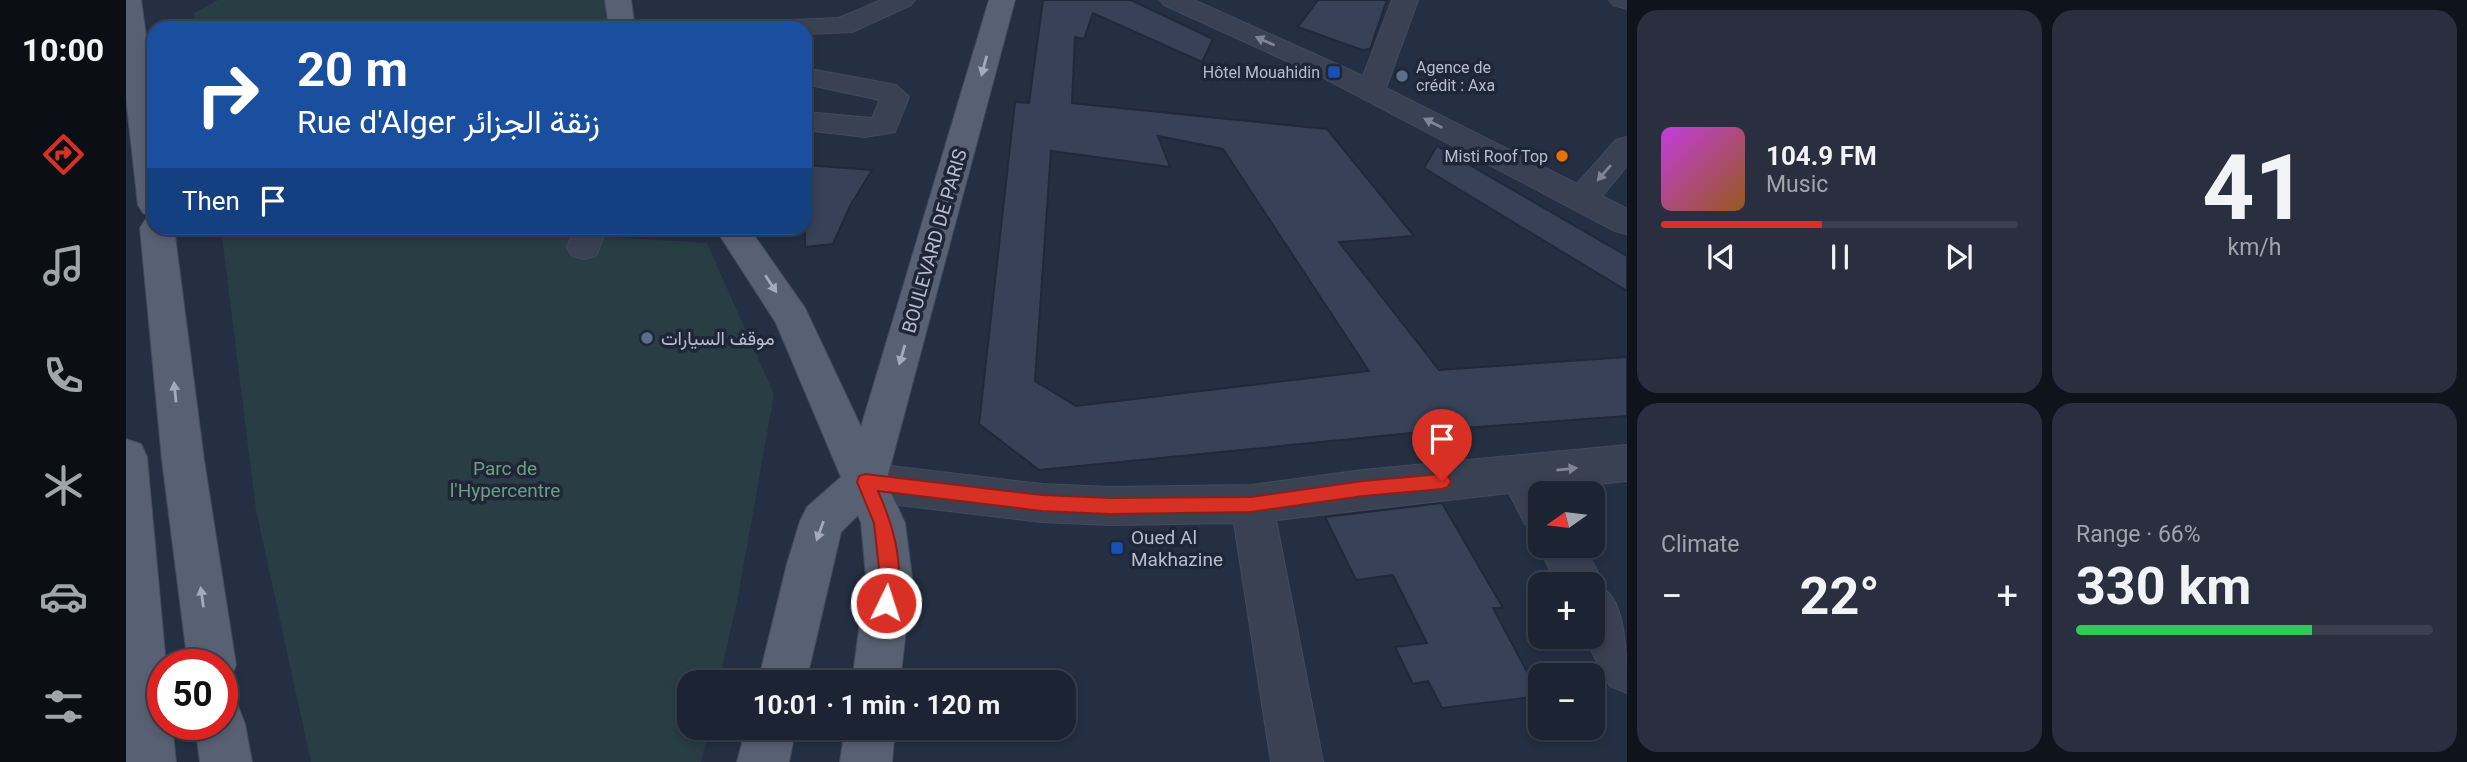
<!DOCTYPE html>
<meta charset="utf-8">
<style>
:root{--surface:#1c2332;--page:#292f3e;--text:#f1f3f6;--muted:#a0a4ac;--line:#3a404d;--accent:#d93025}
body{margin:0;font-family:Roboto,Vazirmatn,sans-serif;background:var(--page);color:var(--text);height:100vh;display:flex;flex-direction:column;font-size:26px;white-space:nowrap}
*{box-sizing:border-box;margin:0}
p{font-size:23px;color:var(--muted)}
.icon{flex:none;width:38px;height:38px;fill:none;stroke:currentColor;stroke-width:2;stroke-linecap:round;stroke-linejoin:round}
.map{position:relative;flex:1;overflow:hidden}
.sheet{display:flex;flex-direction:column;gap:10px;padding:10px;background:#0f131c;width:840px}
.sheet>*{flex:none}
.top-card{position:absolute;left:21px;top:21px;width:665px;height:214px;border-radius:21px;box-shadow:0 4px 10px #0003,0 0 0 2px var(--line);background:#1a4fa0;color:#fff;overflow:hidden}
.needle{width:46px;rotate:256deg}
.controls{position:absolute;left:1402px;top:481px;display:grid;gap:14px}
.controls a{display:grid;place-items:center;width:77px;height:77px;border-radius:14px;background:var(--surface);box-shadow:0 4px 10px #0003,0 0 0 2px var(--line);font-size:35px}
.speed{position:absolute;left:21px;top:649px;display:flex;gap:14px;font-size:35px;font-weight:700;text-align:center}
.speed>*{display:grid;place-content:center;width:91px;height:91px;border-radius:50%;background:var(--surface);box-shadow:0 4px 10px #0003,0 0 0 2px var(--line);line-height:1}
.speed .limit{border:10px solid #d22;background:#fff;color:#111}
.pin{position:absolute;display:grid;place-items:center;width:60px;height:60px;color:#fff;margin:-72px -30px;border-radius:50% 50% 50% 0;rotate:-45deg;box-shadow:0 0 7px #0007}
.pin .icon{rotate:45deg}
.me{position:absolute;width:77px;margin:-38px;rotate:4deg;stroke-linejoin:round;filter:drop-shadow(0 0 5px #0008)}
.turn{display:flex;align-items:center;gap:24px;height:147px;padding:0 35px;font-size:32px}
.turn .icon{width:91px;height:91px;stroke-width:2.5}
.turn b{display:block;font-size:49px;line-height:60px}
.then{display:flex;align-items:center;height:66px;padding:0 35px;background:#0003;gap:14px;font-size:26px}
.big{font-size:52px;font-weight:700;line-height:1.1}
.sheet .tile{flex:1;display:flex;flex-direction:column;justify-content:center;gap:10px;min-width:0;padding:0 24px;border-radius:21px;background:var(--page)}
.sheet .dial{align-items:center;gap:0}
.dial b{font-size:91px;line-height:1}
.song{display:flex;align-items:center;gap:21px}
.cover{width:84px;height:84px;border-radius:10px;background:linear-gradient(135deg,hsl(290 70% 55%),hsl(30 70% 35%))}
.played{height:7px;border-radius:4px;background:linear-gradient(90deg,var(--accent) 45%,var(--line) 45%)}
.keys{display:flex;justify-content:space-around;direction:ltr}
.heat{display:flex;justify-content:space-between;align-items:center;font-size:38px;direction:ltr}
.charge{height:10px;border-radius:5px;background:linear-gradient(90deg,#34c759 66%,var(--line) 0)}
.sheet .tiles{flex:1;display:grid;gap:10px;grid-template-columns:repeat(2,1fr)}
.trip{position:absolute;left:551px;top:670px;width:399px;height:70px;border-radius:21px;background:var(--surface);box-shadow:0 4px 10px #0003,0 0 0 2px var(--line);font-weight:700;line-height:70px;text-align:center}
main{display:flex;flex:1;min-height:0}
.dock{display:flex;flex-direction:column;width:126px;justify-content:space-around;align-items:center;background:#0b0e14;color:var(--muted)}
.dock .icon{width:49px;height:49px}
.dock .on{color:var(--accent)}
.dock b{font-size:32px;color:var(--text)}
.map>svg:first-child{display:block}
.green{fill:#283d44}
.building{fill:#374259;stroke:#21283a;stroke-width:2;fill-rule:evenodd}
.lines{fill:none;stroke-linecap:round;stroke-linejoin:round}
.minor-casing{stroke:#444a5c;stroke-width:2}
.major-casing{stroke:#444a5c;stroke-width:2}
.minor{fill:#3a4153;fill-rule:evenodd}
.major{fill:#586073;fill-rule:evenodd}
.oneway{fill:#7f8596}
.oneway2{fill:#a4aabb}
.route{fill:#d93025;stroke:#8d1f18;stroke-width:2}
.transit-dot{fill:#1a4fb4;stroke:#1f2638;stroke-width:2.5}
.service-dot{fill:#5c6f8a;stroke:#1f2638;stroke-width:2.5}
.food-dot{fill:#e8710a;stroke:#1f2638;stroke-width:2.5}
.labels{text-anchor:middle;stroke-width:7;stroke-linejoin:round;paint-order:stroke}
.far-poi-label{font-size:16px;fill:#b7bdcd;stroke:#1f2638;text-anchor:end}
.street-label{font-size:19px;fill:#b7bdcd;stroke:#1f2638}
.poi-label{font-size:19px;fill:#b7bdcd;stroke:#1f2638;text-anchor:start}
.park-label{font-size:19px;fill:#6d9e7f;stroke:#1f2638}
</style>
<main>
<nav class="dock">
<b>10:00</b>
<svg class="icon on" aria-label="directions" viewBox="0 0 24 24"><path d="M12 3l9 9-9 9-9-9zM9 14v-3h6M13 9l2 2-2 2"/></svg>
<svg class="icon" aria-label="music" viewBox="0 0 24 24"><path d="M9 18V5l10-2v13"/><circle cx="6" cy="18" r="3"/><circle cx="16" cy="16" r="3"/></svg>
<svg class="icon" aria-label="phone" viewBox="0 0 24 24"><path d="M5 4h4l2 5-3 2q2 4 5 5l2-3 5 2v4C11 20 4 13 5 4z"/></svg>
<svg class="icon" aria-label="climate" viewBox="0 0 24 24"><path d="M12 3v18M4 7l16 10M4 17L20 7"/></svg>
<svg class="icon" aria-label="car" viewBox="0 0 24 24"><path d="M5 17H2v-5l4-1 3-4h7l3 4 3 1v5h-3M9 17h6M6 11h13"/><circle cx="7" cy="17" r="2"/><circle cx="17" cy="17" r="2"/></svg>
<svg class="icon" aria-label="filters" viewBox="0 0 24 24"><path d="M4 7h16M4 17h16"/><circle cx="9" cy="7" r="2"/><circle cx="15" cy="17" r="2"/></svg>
</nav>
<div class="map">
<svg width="1501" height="762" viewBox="0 0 1501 762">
<rect width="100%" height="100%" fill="#252f43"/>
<path class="green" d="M 92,0 L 480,0 L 485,28 L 70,28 L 68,13 Z
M 95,228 L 436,228 L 434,234 L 581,243 L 648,394 L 612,597 L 593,682 L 564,682 L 564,728 L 583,728 L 575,762 L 185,762 L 130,510 Z"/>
<path class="building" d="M 917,0 L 1005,0 L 1087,39 L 1076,62 L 967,13 L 958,39 L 949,37 L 946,103 L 1201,129 L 1288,236 L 1213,242 L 1313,370 L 1501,357 L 1501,416 L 1337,428 L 913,470 L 853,424 L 889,102 L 903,103 ZM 1032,136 L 1097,149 L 1243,371 L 950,406 L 909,381 L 925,151 L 1044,167 Z
M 1192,0 L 1261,0 L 1244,49 L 1236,50 L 1172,27 Z
M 1311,146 L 1501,256 L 1501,291 L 1298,168 Z
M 679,165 L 746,170 L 724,206 L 707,244 L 679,247 Z
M 1316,503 L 1377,608 L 1367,608 L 1414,696 L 1316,708 L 1302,681 L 1287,684 L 1269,647 L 1301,643 L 1267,575 L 1230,580 L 1199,517 Z"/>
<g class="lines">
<g class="minor-casing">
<path id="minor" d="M 755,0 L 789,0 L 785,5 L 726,32 L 679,34 L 679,28 L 661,26 L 665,20 L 713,18 Z
M 1034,0 L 1068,0 L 1237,76 L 1266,0 L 1292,0 L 1260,88 L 1451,184 L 1490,140 L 1501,137 L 1501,166 L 1476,196 L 1501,209 L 1501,234 L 1489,231 L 1198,78 L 1038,5 Z
M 1483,0 L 1501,0 L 1501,9 L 1487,5 Z
M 679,68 L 770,85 L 783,97 L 769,132 L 739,137 L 679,130 L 679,112 L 746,118 L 754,100 L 679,84 Z
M 449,228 L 481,228 L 470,256 L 458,259 L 446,256 L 441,247 Z
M 1501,445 L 1501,481 L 1425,489 L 1428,494 L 1414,494 L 1414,529 L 1399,524 L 1383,493 L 1150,520 L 1197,762 L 1145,762 L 1108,523 L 984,525 L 916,522 L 739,501 L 724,495 L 718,482 L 724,469 L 739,463 L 916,484 L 984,487 L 1126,485 L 1237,470 Z
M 1414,541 L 1414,546 L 1458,546 L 1478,584 L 1476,588 C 1501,600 1501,665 1501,693 L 1484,686 L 1458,637 L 1466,637 L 1466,584 L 1431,584 L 1412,546 Z"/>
</g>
<g class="major-casing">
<path id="major" d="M 0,0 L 15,0 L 28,92 L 28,216 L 17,213 L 12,205 L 0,98 Z
M 479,0 L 505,0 L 509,28 L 483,28 Z
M 863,0 L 889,0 L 760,482 L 779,523 L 786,577 L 774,682 L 726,682 L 740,577 L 735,523 L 732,515 L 715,532 L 680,682 L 632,682 L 661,564 L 674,521 L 681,507 L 715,477 L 650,323 L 589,228 L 623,228 L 679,308 L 735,427 Z
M 28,217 L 28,228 L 48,228 L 78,460 L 110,665 L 103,682 L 96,685 L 96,665 L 62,665 L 36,460 L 14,228 L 19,220 Z
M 0,439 L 15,444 L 21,457 L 40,665 L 37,665 L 37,724 L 46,724 L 50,762 L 0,762 Z
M 96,700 L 112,706 L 119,724 L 126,762 L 74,762 L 69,724 L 96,724 Z
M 620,728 L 670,728 L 663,762 L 611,762 Z
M 719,728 L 769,728 L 766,762 L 714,762 Z"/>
</g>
<use href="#minor" class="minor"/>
<use href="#major" class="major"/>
</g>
<defs><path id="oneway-solid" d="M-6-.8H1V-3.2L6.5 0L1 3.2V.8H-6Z" transform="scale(1.75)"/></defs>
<g class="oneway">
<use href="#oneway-solid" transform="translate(1139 41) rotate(-156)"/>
<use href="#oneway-solid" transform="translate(1307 123) rotate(-153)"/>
<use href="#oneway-solid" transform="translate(1478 173) rotate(131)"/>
<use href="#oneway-solid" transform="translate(1441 469) rotate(-6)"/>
</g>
<g class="oneway2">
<use href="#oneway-solid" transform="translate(858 66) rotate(105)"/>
<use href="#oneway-solid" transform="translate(645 284) rotate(57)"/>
<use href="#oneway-solid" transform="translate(776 355) rotate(106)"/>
<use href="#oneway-solid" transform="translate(49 392) rotate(-96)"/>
<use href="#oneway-solid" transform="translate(694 531) rotate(110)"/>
<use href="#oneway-solid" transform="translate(76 597) rotate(-98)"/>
</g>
<path class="route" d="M 739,474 L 916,495 L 984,498 L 1125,497 L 1237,481 L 1316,474 L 1322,476 L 1325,481 L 1322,487 L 1316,489 L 1237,496 L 1125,512 L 984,514 L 916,511 L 752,491 C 767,525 782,573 766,610 L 760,613 L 753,610 L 750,603 L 754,577 L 748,523 L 731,482 L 733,476 Z"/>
<g class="transit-dot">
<rect x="1201" y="65" width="14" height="14" rx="3.5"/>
<rect x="984" y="541" width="14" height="14" rx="3.5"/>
</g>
<g class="service-dot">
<circle cx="1276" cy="76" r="7"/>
<circle cx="521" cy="338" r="7"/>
</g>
<circle class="food-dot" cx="1436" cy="156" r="7"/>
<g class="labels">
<g class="far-poi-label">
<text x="1290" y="73" text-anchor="start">Agence de<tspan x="1290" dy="18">crédit : Axa</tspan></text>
<text x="1194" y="78">Hôtel Mouahidin</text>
<text x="1422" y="162">Misti Roof Top</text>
</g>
<g class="street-label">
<text transform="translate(808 241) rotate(-74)" y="7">BOULEVARD DE PARIS</text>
</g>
<g class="poi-label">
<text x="535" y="345">موقف السيارات</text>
<text x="1005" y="544">Oued Al<tspan x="1005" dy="22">Makhazine</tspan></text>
</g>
<g class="park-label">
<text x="379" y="475">Parc de<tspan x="379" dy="22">l'Hypercentre</tspan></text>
</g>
</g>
</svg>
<div class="controls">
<a><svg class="needle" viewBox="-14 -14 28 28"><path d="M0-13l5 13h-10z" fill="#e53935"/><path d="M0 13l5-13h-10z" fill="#a0a4ac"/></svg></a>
<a>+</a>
<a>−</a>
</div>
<div class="speed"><div class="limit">50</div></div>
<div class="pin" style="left:1316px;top:481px;background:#d93025"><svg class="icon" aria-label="arrive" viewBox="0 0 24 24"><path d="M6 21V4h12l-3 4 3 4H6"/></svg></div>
<svg class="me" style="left:760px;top:603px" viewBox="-20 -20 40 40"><circle r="17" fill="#d93025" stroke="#fff" stroke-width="3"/><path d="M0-11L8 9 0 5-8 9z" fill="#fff"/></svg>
<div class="trip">10:01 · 1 min · 120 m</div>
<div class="top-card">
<div class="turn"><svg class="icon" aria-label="right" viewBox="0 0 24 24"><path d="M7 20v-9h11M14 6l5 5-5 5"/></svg><div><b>20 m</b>Rue d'Alger زنقة الجزائر</div></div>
<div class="then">Then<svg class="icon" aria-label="arrive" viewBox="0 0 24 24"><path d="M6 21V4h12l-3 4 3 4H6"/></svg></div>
</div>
</div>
<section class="sheet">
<div class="tiles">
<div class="tile">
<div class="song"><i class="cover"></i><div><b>104.9 FM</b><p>Music</p></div></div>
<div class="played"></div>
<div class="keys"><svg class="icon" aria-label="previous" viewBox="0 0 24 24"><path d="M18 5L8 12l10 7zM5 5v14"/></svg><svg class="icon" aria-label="pause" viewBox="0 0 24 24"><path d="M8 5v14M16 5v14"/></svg><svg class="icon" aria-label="next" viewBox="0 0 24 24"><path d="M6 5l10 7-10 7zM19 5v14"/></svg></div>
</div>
<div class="tile dial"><b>41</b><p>km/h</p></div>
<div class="tile"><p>Climate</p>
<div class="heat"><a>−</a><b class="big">22°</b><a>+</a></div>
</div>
<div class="tile"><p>Range · 66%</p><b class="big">330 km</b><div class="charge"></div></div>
</div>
</section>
</main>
